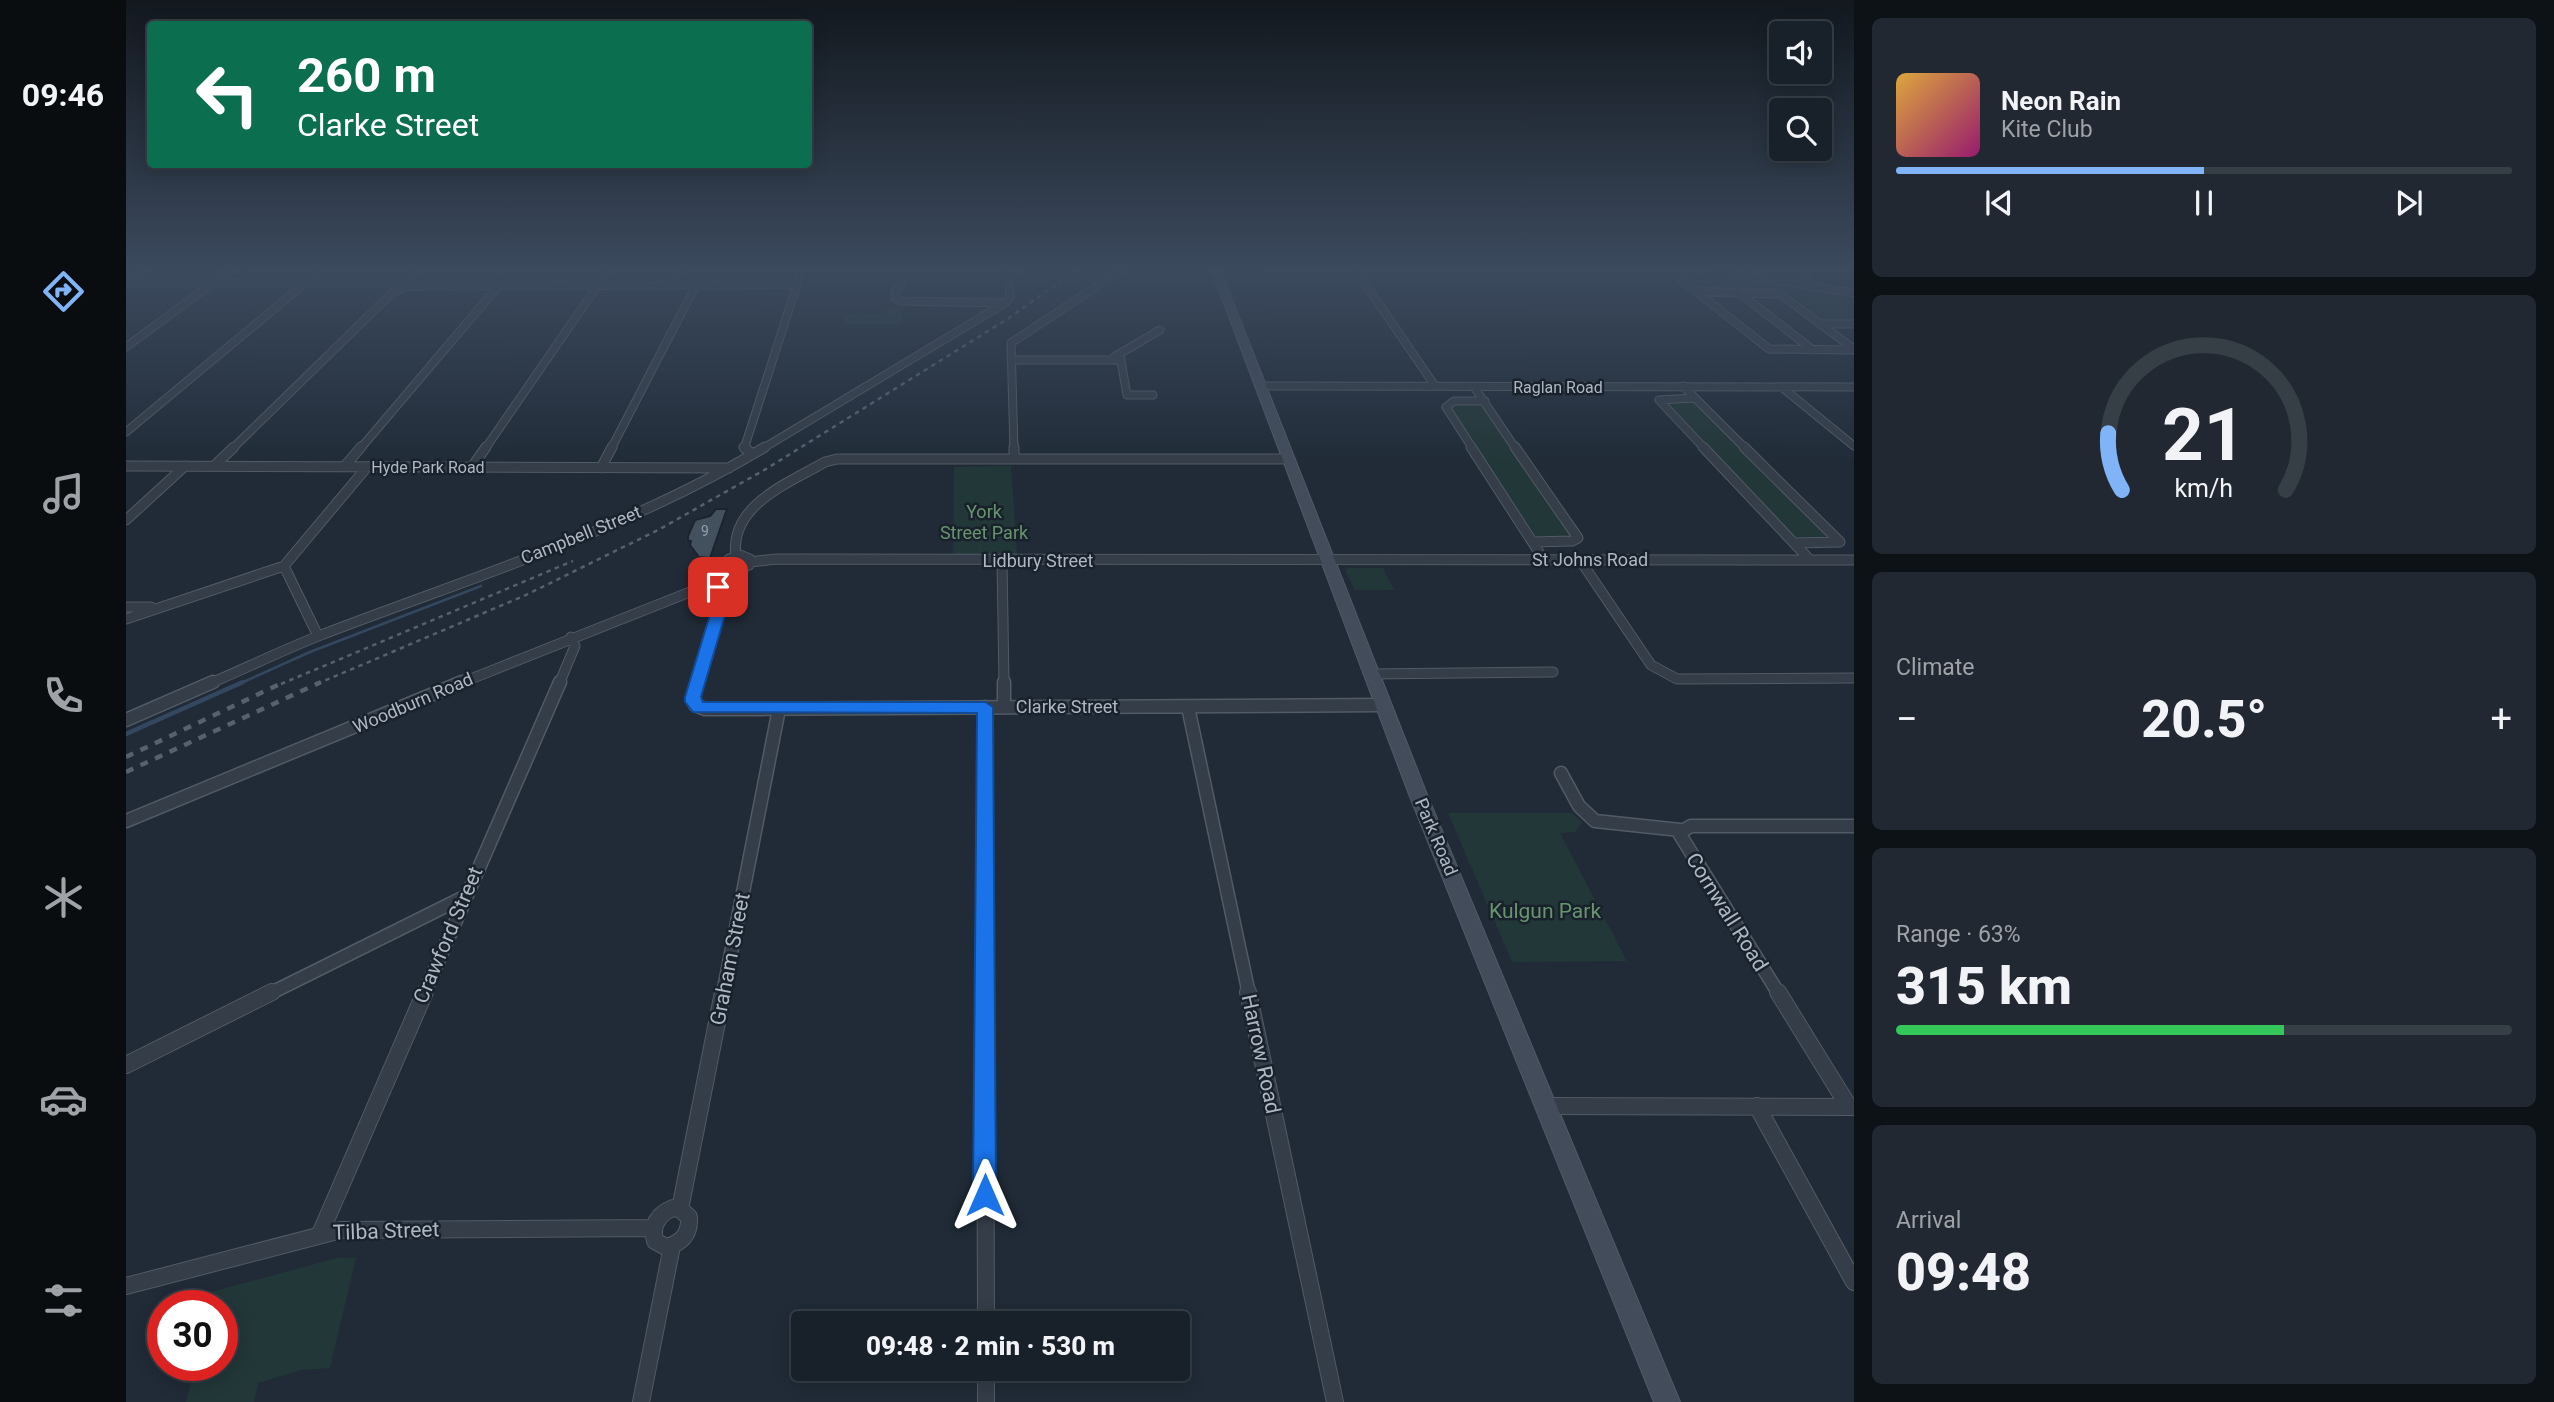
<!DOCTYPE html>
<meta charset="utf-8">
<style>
:root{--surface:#182029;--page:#212831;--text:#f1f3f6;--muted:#9fa3a8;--line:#363e46;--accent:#80b4f7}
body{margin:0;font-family:Roboto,sans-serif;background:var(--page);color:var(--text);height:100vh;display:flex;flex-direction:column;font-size:26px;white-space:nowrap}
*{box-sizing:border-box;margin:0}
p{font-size:23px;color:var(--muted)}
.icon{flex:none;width:38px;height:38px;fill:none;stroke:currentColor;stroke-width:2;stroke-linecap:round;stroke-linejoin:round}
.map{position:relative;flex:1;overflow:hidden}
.side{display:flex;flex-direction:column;gap:18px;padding:18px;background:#0d1217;width:700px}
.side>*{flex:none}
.top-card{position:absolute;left:21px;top:21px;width:665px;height:147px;border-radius:7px;box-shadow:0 4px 18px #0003,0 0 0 2px var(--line);background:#0b6e4f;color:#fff;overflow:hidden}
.controls{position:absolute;left:1643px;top:21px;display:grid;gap:14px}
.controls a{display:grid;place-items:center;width:63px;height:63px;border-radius:7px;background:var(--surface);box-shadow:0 4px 18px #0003,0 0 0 2px var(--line);font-size:35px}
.speed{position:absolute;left:21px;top:1290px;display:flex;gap:14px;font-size:35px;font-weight:700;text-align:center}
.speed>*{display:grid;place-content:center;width:91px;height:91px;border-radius:50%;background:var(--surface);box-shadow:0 4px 18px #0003,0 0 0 2px var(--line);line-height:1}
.speed .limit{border:10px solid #d22;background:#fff;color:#111}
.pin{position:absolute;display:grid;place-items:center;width:60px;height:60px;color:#fff;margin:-30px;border-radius:14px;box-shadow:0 4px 10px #0006}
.me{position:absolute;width:77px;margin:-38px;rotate:0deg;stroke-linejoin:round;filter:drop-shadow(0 0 5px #0008)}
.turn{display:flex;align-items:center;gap:24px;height:147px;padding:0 35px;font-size:32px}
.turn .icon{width:91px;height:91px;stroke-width:2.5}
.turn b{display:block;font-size:49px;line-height:60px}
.big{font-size:52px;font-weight:800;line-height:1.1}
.side .tile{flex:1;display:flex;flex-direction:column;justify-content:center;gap:10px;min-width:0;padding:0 24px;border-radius:10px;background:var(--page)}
.side .dial{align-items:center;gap:0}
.dial svg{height:182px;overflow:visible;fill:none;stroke:var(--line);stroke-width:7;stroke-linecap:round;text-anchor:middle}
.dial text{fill:var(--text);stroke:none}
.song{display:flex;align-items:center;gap:21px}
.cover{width:84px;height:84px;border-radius:10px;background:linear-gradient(135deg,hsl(40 70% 55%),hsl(320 70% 35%))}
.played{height:7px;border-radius:4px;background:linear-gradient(90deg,var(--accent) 50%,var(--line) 50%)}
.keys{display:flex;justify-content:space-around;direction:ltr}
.heat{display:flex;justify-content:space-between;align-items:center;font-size:38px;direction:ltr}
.charge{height:10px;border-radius:5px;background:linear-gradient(90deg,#34c759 63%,var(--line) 0)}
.trip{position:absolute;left:665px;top:1311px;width:399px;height:70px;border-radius:7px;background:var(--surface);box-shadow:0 4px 18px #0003,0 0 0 2px var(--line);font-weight:800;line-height:70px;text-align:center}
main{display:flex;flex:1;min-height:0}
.menu{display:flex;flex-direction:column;width:126px;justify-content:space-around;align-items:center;background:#0a0d10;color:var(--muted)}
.menu .icon{width:49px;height:49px}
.menu .on{color:var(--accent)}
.menu b{font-size:32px;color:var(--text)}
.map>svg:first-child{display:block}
.green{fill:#223738}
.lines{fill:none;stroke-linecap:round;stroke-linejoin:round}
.stream-far1{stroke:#33485f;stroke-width:2.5}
.stream{stroke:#33485f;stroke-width:4.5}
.building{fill:#43515f;stroke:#1b242e;stroke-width:2}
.minor-far3-casing{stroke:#515b65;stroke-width:9}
.minor-far2-casing{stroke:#515b65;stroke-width:11}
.minor-far1-casing{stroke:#515b65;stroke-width:15}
.minor-casing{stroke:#515b65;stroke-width:18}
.secondary-casing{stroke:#515b65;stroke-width:2}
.minor-far3{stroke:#343d48;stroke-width:7}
.minor-far2{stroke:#343d48;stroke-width:9}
.minor-far1{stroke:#343d48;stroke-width:12}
.minor{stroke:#343d48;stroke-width:16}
.secondary{fill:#424c5b;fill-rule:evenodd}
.rail-far1{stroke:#55616f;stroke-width:2.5;stroke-dasharray:4.5 4.5;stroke-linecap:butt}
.rail{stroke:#55616f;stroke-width:4.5;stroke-dasharray:8 8;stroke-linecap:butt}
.route{fill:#1a73e8;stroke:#114b97;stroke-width:2}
.labels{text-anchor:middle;stroke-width:5;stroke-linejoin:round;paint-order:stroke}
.number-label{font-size:14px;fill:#939eab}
.far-street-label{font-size:16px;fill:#aeb8c4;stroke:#19222c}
.park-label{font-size:18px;fill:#66956e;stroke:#19222c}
.street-label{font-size:18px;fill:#aeb8c4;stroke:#19222c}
.near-park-label{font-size:21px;fill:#66956e;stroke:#19222c}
.near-street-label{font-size:21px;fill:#aeb8c4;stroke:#19222c}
</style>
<main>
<nav class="menu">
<b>09:46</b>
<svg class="icon on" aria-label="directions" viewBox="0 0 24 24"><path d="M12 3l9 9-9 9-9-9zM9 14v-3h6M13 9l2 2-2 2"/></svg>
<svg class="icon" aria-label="music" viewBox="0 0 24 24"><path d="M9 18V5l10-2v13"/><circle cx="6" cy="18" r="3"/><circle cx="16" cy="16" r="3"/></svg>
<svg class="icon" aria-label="phone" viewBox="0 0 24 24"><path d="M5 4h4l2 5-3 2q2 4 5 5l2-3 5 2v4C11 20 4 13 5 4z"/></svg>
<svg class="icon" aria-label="climate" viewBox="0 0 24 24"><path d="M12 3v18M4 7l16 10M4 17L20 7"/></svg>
<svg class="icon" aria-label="car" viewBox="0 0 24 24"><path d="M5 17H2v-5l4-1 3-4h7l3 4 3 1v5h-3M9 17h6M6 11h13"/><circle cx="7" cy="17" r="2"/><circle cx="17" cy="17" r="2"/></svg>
<svg class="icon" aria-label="filters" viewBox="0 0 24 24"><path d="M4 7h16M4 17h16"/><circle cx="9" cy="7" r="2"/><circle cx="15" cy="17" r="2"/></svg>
</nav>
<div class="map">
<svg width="1728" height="1402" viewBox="0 0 1728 1402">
<rect width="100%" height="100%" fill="#202b37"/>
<path class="green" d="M 1509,269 L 1568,269 L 1728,295 L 1728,323 L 1700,323 L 1667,297 L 1651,290 L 1576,289 L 1553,273 L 1513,273 Z
M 778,305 L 776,324 L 716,324 L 718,315 L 673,315 L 758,314 L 765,307 Z
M 1546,401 L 1571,403 L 1705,537 L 1670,537 L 1539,404 Z
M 1355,403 L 1446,536 L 1416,539 L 1408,536 L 1325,408 L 1333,404 Z
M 885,466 L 891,554 L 827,555 L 828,467 Z
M 1222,568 L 1257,568 L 1268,590 L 1229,590 L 1219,570 Z
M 1322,813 L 1446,813 L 1456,823 L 1449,832 L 1434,833 L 1501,961 L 1386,962 Z
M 211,1258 L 230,1258 L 204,1368 L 175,1370 L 132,1383 L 128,1402 L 60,1402 L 69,1365 L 96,1365 L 96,1306 L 82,1305 L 85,1292 Z"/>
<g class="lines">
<path class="stream-far1" d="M 113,684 L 184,652 L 355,586"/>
<path class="stream" d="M 0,734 L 117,682"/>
</g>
<path class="building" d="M 590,509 L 601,509 L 584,558 L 573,557 L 564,545 L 565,541 L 562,541 L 562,536 L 569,520 L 584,516 Z"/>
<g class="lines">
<g class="minor-far3-casing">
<path id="minor-far3" d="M 1229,269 L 1309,386
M 1583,269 L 1728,293
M 1674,269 L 1683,286
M 1552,277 L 1643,349 L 1728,350
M 2,282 L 22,269
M 273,282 L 291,269
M 0,283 L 270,283
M 775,284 L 770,288 L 769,298 L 774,301 L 879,303
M 546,285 L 557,269
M 280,286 L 671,285
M 1569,291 L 1654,294 L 1728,349
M 1611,291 L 1687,350
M 1695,324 L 1728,324
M 0,347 L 106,269
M 994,356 L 1001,395 L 1027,395
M 988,357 L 1034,330
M 885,360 L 995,360
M 1135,386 L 1728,387
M 1557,386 L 1620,449
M 1348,387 L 1390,449
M 1658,389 L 1728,446
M 1568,398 L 1533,400 L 1579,449
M 0,432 L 196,269
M 106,449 L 265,294 L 278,287
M 234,449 L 374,284
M 359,449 L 483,269
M 485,449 L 570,285
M 618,449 L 676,269
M 636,449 L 879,303 L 884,297 L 882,269
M 888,449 L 885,343 L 997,269
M 1347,449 L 1320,407 L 1328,401 L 1359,401"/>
</g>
<g class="minor-far2-casing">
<path id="minor-far2" d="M 618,447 L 626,454
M 888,447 L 888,459
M 1345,447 L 1418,560
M 1389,447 L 1452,538 L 1446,541 L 1407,542
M 1577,447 L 1684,560
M 1618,447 L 1714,542 L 1668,543
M 0,466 L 603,468
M 88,466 L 108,447
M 218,467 L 235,447
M 346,467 L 360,447
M 475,468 L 486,447
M 0,520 L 59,466
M 614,555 L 624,559 L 623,565 L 611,569 L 602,566 L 603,559 Z
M 610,556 C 603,505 663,483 699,462 L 711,459 L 1163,459
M 1454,560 L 1525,665 L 1551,679 L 1728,678
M 876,561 L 878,684
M 624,562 L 650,559 L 1728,560
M 0,607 L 25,607
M 0,619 L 158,566
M 192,636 L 158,566 L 241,467
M 1245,674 L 1427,672
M 83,684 C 120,668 157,650 195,635 C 346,577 499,531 639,447
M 332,684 L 574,588 L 611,569
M 433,684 L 449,646 L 445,637
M 571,684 L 607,575"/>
</g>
<g class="minor-far1-casing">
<path id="minor-far1" d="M 572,682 L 567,697 L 569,705 L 579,709 L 1257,705
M 878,682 L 878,707
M 859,707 L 859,994
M 1062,707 L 1123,994
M 0,720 L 87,682
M 1435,773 L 1453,806 L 1469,821 L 1554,830
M 0,821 L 336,682
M 143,994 L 338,897
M 298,994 L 434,682
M 597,994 L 653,709
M 1653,994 L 1553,833 L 1565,826 L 1728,826"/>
</g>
<g class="minor-casing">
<path id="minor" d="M 859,992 L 860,1323
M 1122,992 L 1209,1402
M 1652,992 L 1723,1107
M 0,1065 L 146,992
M 1420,1106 L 1726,1107
M 1631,1106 L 1728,1282
M 547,1208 L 554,1209 L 563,1217 C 564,1234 556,1243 540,1247 L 529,1241 C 525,1225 532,1214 547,1208 Z
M 554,1209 L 597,992
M 194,1234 L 299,992
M 0,1286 L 215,1230 L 527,1228
M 860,1368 L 860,1402
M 515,1402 L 546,1246"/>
</g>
<g class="secondary-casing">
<path id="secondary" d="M 1085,269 L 1094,269 L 1302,797 L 1554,1402 L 1528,1402 L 1284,797 Z"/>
</g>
<use href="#minor-far3" class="minor-far3"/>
<use href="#minor-far2" class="minor-far2"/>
<use href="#minor-far1" class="minor-far1"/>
<use href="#minor" class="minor"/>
<use href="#secondary" class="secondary"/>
<path class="rail-far1" d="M 155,684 L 447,561
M 191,684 L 400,595 L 534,529 L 640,469 L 883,318 L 952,269"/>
<path class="rail" d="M 0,757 L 158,682
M 0,772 L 195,682"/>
</g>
<linearGradient id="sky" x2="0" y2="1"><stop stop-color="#12181e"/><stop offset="0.58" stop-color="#3c4a5e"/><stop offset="1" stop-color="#3c4a5e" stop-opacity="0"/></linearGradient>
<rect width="1728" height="465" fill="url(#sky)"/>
<path class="route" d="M 592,583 L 597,584 L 604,598 L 575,697 L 577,702 L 859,702 L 867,707 L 870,1195 L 867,1204 L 859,1207 L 850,1204 L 847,1195 L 851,713 L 567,712 L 559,702 L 559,697 L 589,598 L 585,587 Z"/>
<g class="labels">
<g class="number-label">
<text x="579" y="536">9</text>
</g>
<g class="far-street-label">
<text x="1432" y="393">Raglan Road</text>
<text x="302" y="473">Hyde Park Road</text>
</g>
<g class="park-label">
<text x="858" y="518">York<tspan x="858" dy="21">Street Park</tspan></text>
</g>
<g class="street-label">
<text transform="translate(455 535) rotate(-22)" y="6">Campbell Street</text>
<text x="1464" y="566">St Johns Road</text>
<text x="912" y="567">Lidbury Street</text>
<text transform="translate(287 703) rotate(-23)" y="6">Woodburn Road</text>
<text x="941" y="713">Clarke Street</text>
<text transform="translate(1310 837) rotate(67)" y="6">Park Road</text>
</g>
<g class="near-park-label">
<text x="1419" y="918">Kulgun Park</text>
</g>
<g class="near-street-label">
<text transform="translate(1601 912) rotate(58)" y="7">Cornwall Road</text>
<text transform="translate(322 935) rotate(-67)" y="7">Crawford Street</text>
<text transform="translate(604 959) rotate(-79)" y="7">Graham Street</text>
<text transform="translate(1135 1054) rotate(78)" y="7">Harrow Road</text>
<text transform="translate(260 1231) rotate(-2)" y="7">Tilba Street</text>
</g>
</g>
</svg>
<div class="controls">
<a><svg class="icon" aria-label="sound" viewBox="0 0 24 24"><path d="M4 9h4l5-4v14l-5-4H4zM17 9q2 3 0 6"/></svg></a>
<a><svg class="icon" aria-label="search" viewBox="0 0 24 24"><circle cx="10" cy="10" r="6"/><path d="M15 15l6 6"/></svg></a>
</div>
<div class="speed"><div class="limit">30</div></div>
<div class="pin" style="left:592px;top:587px;background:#d93025"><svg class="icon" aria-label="arrive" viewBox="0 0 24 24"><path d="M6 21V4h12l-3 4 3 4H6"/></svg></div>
<svg class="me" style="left:859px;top:1195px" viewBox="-20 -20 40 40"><path d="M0-17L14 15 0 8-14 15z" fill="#1a73e8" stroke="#fff" stroke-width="4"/></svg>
<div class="trip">09:48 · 2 min · 530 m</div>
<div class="top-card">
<div class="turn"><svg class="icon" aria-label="left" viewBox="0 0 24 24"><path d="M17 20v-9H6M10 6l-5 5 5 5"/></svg><div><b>260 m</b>Clarke Street</div></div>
</div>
</div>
<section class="side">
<div class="tile">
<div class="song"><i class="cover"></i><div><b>Neon Rain</b><p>Kite Club</p></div></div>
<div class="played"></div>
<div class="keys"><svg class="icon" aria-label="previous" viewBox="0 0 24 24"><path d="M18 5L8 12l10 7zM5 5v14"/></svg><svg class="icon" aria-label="pause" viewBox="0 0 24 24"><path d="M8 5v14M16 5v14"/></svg><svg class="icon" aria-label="next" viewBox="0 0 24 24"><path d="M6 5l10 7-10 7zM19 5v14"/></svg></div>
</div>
<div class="tile dial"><svg viewBox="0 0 100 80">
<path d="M14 69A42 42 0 1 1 86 69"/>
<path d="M14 69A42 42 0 0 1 8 44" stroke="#80b4f7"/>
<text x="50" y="56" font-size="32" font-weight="700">21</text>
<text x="50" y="72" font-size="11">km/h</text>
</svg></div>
<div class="tile"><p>Climate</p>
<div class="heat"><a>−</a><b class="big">20.5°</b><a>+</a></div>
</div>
<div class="tile"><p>Range · 63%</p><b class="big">315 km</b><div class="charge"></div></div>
<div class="tile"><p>Arrival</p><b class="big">09:48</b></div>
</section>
</main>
